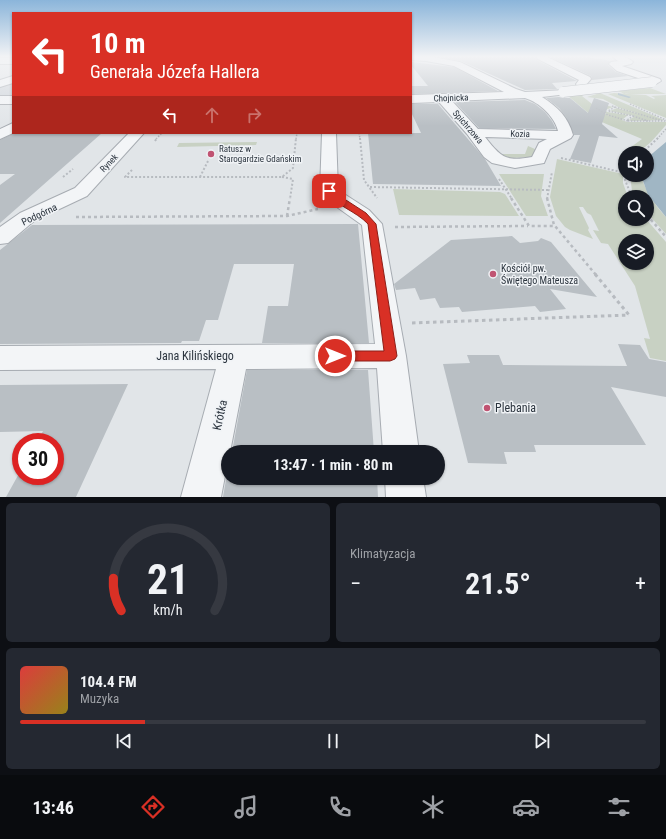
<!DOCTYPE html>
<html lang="pl">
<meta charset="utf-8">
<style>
:root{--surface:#171b24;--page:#242831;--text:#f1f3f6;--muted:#9ea1a6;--line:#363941;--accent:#d93025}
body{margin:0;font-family:"Roboto Condensed",sans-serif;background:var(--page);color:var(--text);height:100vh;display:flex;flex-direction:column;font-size:15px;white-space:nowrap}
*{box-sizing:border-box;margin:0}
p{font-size:13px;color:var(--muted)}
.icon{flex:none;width:22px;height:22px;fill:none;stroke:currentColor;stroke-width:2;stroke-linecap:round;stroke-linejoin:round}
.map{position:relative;height:497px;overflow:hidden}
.details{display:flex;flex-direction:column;gap:6px;padding:6px;background:#0d0f14;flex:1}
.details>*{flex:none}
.top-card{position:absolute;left:12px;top:12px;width:400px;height:122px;border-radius:0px;box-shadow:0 1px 3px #0004;background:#d93025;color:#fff;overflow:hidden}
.fabs{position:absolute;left:618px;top:146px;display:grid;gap:8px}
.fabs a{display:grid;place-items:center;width:36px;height:36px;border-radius:50%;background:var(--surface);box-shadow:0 1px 3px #0004;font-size:20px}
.speed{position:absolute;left:12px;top:433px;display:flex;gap:8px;font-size:20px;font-weight:700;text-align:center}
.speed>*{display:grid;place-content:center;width:52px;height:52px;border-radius:50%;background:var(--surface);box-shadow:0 1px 3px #0004;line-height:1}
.speed .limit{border:6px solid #d22;background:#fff;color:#111}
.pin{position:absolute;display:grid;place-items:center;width:34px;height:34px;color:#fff;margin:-17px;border-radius:8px;box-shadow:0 2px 6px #0006}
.me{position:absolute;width:44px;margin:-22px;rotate:90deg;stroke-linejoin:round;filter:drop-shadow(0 0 3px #0008)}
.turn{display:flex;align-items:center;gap:14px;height:84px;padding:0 12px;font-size:18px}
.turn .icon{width:52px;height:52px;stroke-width:2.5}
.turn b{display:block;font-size:28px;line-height:34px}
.lanes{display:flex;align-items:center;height:38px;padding:0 12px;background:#0003;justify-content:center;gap:20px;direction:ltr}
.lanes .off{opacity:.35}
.big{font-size:30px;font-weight:700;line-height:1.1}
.details .tile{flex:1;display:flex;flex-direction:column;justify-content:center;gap:6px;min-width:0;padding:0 14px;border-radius:6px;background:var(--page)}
.details .dial{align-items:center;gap:0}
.dial svg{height:104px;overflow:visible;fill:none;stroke:var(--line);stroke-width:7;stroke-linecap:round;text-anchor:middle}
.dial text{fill:var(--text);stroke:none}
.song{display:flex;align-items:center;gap:12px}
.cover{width:48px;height:48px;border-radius:6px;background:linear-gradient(135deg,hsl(0 70% 55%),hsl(50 70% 35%))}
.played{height:4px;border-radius:2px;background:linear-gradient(90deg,var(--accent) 20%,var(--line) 20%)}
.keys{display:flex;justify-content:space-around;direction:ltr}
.heat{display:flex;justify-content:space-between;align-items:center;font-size:22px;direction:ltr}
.details .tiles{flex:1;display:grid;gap:6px;grid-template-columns:1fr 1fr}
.tile:last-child{grid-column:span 2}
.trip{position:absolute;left:221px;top:445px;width:224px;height:40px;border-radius:20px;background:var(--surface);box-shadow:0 1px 3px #0004;font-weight:700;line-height:40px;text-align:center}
.dock{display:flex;height:64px;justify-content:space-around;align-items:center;background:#090b0e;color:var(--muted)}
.dock .icon{width:28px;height:28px}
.dock .on{color:var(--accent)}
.dock b{font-size:18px;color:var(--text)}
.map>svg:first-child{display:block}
.built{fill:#cfd4da}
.green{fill:#c8d1c3;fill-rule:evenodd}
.water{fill:#a0b6c4}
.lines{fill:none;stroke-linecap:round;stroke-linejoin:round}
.stream{fill:#a0b6c4;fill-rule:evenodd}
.building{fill:#b9bfc4}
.minor-casing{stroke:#a7acb2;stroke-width:2}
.path-far3{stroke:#b7bbc0;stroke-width:1.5;stroke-dasharray:1.5 1.5;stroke-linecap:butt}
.path-far2{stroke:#b7bbc0;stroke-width:2;stroke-dasharray:2 2;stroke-linecap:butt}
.path-far1{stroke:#b7bbc0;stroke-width:2.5;stroke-dasharray:3 3;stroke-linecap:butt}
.path{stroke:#b7bbc0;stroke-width:3;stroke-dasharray:3.5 3.5;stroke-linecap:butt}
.minor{fill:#f3f5f7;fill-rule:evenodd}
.minor-bridge-casing{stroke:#a7acb2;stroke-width:11;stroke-linecap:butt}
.minor-bridge{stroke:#f3f5f7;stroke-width:10}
.route{fill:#d93025;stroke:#8d1f18}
.poi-dot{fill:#c05372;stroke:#f0f3f6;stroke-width:1.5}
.labels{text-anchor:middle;stroke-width:3;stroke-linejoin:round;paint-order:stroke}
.far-street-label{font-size:9px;fill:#2b343e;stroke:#f0f3f6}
.far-poi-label{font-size:9px;fill:#2b343e;stroke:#f0f3f6;text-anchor:start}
.street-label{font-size:10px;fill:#2b343e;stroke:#f0f3f6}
.poi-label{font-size:10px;fill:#2b343e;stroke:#f0f3f6;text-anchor:start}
.near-street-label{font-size:12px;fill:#2b343e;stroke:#f0f3f6}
.near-poi-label{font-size:12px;fill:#2b343e;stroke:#f0f3f6;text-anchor:start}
</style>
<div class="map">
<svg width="666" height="497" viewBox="0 0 666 497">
<rect width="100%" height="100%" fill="#e1e5e8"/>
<path class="built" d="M 13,80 L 13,99 L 0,99 L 0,86 Z"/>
<path class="green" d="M 650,88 L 666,94 L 625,94 L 618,91 Z
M 600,93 L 664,120 L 631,121 L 629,120 L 635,116 L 610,111 L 617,108 L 640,114 L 620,108 L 603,99 L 587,97 Z
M 614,93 L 646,95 L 654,99 L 655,98 L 651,96 L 666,95 L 666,118 L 608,94 Z
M 585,94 L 582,96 L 602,112 L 609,116 L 592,102 L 613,107 L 605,110 L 607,112 L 628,115 L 622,120 L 627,122 L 666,122 L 666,125 L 651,142 L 638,153 L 627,150 L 642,139 L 604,123 L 593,117 L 567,95 Z
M 257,142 L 256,145 L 177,147 L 179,143 Z
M 528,146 L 535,149 L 534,155 L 532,157 L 511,158 L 498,154 L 525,154 Z
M 557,159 L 623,174 L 623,183 L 628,197 L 625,197 L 625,219 L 646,219 L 666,242 L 666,361 L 650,358 L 644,338 L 650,339 L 635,286 L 608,244 L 601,243 L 593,230 L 599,231 L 591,215 L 587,213 L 583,207 L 579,207 L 589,228 L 588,230 L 593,239 L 570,230 L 565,227 L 556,216 L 550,197 ZM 625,241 L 647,241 L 647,263 L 625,263 Z
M 499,174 L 544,174 L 541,196 L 548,216 L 526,216 Z
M 630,175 L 641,175 C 645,191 655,205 666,217 L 666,234 L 647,213 L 647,197 L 635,197 L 632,191 Z
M 393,189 L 500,192 L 505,194 L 519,216 L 399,215 Z"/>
<path class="water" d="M 666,142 L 666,217 L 648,195 L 641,175 L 647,175 L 647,158 Z"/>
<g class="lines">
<path class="stream" d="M 618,93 L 631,97 L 629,98 L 618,95 Z"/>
</g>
<path class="building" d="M 439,57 L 536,57 L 537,60 L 577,81 L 552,83 L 557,89 L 525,90 L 461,61 Z
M 550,57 L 590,57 L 596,59 L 601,59 L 610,61 L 608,65 L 616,72 L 628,76 L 592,80 L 591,76 Z
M 411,62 L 454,67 L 498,91 L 411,94 L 411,86 L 428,86 L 411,65 Z
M 559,97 L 563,98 L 570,98 L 588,113 L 594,98 L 609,103 L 602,124 L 618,138 L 599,136 L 591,163 L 570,159 L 580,135 L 574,135 L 566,117 L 559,108 L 546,98 Z
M 525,100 L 535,104 L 545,112 L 552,121 L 556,129 L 479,128 L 455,102 Z
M 411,104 L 438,104 L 485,159 L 501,186 L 373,184 L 368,133 L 421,133 L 411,112 Z
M 14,133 L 102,133 L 0,223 L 0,185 L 15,174 L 0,174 L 0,140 Z
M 358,224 L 369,343 L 262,343 L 268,306 L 288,306 L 294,264 L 234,264 L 218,320 L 206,320 L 199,341 L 182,341 L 181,343 L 0,344 L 0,250 L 32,225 Z
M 512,236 L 520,243 L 538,241 L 541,238 L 551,242 L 597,297 L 550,289 L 566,309 L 540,312 L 535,306 L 462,312 L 459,307 L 440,308 L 435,298 L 420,300 L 415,288 L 396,290 L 394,284 L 451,240 Z
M 618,344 L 640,345 L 649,359 L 666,362 L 666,397 L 611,387 L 646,445 L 534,445 L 536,452 L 504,452 L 507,464 L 468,463 L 443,364 L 470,363 L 467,355 L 499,355 L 503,365 L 627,366 Z
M 247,370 L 368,370 L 374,452 L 232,452 Z
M 128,384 L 76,497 L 6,497 L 21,470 L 21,476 L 55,476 L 55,442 L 37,442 L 43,431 L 0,432 L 0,385 Z
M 228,468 L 228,478 L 377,478 L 378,497 L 223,497 Z"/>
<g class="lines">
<g class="minor-casing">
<path id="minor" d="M 411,57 L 433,57 L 460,62 L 516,89 L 525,92 L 567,90 L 569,92 L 567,94 L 542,97 C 558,107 568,117 573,135 L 571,138 L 550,149 L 544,163 L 515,168 L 492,163 L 484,157 L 467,134 L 439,102 L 411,103 L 411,95 L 504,92 L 454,66 L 426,61 L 411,60 ZM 525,98 C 539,102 555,117 558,131 L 478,129 L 452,101 ZM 485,137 L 547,139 L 539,143 L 532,157 C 505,162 501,157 485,137 Z
M 537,57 L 547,57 L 590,77 L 591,79 L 585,86 L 577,86 L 576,84 L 579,80 L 538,59 Z
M 613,57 C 620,57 627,56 633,62 L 631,64 L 622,66 L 660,79 L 661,81 L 656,84 L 617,71 L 609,64 L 611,62 L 618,61 Z
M 0,58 L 13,58 L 13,64 L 0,64 Z
M 13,76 L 13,83 L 0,87 L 0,80 Z
M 0,96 L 13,96 L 13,104 L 0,104 Z
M 13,123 L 13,133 L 0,139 L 0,129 Z
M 129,133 L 144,133 L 87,196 L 34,221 L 8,243 L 0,244 L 0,227 L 20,213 L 75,188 Z
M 322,133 L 336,133 L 338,190 L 369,210 L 382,224 L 406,356 L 419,452 L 383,452 L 377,368 L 246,369 L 230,452 L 228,452 L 228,460 L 221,497 L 181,497 L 216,369 L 0,370 L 0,346 L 375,344 L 362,225 L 327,200 L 320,191 Z
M 385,478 L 423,478 L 426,497 L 386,497 Z"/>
</g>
<path class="path-far3" d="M 630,104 L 666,120
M 612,106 L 615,107 L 608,111 L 633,116 L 627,120 L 629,121 L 666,121
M 615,107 L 663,121
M 596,108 L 608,115 L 628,121
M 633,116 L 648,121
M 359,133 L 360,139
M 156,139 L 162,133
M 296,139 L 297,133
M 657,139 L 666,129"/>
<path class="path-far2" d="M 360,138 L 364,180 L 377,198
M 155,141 L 157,138
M 642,153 L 658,138
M 561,158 L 625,173
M 132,170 L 125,177 L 282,177 L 293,168 L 296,138
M 626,175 L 625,180 L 632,197
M 63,177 L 73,169
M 200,177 L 208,161
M 282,177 L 293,179 L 290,199
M 499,179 L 512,199
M 370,187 L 548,190
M 547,199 L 552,172"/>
<path class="path-far1" d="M 511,198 L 529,226 L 555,226 L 596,275
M 547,198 L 554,225
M 647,215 L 666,237
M 287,216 L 290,198
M 76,217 L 287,216 L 318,209
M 395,227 L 528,226"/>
<path class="path" d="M 595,274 L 629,315
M 412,323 L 629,315"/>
<use href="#minor" class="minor"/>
<g class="minor-bridge-casing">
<path id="minor-bridge" d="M 563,92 L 652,82"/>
</g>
<use href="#minor-bridge" class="minor-bridge"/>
</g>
<linearGradient id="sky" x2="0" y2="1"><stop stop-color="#8bb5da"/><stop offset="0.45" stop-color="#f2f3f5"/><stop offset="1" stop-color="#f2f3f5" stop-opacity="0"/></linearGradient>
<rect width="666" height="126" fill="url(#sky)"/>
<path class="route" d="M 329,189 L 366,213 L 376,224 L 397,356 L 395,359 L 390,361 L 335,361 L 331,359 L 329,356 L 331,352 L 335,351 L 384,351 L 368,224 C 356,211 336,206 325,191 Z"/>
<g class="poi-dot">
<circle cx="211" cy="154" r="4"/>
<circle cx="493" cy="274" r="4"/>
<circle cx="487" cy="408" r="4"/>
</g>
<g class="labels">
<g class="far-street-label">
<text transform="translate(451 98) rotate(-2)" y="3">Chojnicka</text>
<text transform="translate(468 127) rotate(49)" y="3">Spichrzowa</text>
<text transform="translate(520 134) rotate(1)" y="3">Kozia</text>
<text transform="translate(109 163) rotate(-46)" y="3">Rynek</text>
</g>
<g class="far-poi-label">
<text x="219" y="152">Ratusz w<tspan x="219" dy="10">Starogardzie Gdańskim</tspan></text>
</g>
<g class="street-label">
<text transform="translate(39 214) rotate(-25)" y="4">Podgórna</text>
</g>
<g class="poi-label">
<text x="501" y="272">Kościół pw.<tspan x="501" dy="12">Świętego Mateusza</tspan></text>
</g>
<g class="near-street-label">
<text x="195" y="360">Jana Kilińskiego</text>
<text transform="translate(220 415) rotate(-77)" y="4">Krótka</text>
</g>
<g class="near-poi-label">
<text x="495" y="412">Plebania</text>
</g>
</g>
</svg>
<div class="fabs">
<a><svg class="icon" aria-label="sound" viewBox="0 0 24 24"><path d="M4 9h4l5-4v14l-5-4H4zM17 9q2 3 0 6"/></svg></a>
<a><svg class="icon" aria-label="search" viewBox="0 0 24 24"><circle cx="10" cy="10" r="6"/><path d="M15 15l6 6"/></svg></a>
<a><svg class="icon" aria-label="layers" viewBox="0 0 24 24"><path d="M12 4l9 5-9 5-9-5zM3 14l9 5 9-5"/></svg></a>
</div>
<div class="speed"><div class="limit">30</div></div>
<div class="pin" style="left:329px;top:191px;background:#d93025"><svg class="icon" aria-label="arrive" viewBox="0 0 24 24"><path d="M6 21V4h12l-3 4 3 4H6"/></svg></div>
<svg class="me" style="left:335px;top:356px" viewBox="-20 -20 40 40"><circle r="17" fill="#d93025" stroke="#fff" stroke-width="3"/><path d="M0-11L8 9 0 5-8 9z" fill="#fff"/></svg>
<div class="trip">13:47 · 1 min · 80 m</div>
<div class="top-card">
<div class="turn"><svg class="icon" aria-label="left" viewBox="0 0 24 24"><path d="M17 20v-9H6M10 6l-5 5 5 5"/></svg><div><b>10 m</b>Generała Józefa Hallera</div></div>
<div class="lanes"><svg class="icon" aria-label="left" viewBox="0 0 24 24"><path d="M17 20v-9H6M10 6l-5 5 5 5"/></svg><svg class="icon off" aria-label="ahead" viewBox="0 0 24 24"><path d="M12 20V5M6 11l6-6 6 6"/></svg><svg class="icon off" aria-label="right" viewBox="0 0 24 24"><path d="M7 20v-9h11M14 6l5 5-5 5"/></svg></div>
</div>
</div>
<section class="details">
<div class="tiles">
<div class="tile dial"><svg viewBox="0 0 100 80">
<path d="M14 69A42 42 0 1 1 86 69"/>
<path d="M14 69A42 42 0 0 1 8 44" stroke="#d93025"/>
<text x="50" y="56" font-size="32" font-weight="700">21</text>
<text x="50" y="72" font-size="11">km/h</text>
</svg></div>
<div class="tile"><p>Klimatyzacja</p>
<div class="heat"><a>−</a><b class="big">21.5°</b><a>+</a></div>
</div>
<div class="tile">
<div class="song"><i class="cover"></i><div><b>104.4 FM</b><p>Muzyka</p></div></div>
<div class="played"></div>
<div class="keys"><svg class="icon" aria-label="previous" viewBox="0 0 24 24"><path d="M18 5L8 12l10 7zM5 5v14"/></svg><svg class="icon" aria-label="pause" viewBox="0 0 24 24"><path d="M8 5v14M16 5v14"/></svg><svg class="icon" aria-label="next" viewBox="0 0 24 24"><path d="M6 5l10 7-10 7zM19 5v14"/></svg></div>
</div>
</div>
</section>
<nav class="dock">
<b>13:46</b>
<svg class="icon on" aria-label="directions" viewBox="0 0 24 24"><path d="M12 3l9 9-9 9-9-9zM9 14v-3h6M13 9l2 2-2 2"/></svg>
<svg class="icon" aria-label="music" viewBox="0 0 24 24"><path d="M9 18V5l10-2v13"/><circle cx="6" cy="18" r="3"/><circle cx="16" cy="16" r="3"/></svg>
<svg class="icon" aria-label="phone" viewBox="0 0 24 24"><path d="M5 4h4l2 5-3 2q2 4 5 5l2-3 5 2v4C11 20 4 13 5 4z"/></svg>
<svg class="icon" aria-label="climate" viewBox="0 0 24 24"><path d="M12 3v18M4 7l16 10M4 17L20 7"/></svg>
<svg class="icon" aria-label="car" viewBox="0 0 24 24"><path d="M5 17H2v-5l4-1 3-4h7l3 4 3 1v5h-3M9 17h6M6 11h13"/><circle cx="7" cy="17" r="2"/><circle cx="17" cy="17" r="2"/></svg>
<svg class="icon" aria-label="filters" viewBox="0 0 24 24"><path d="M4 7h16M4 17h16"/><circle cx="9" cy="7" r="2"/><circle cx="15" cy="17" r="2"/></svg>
</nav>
